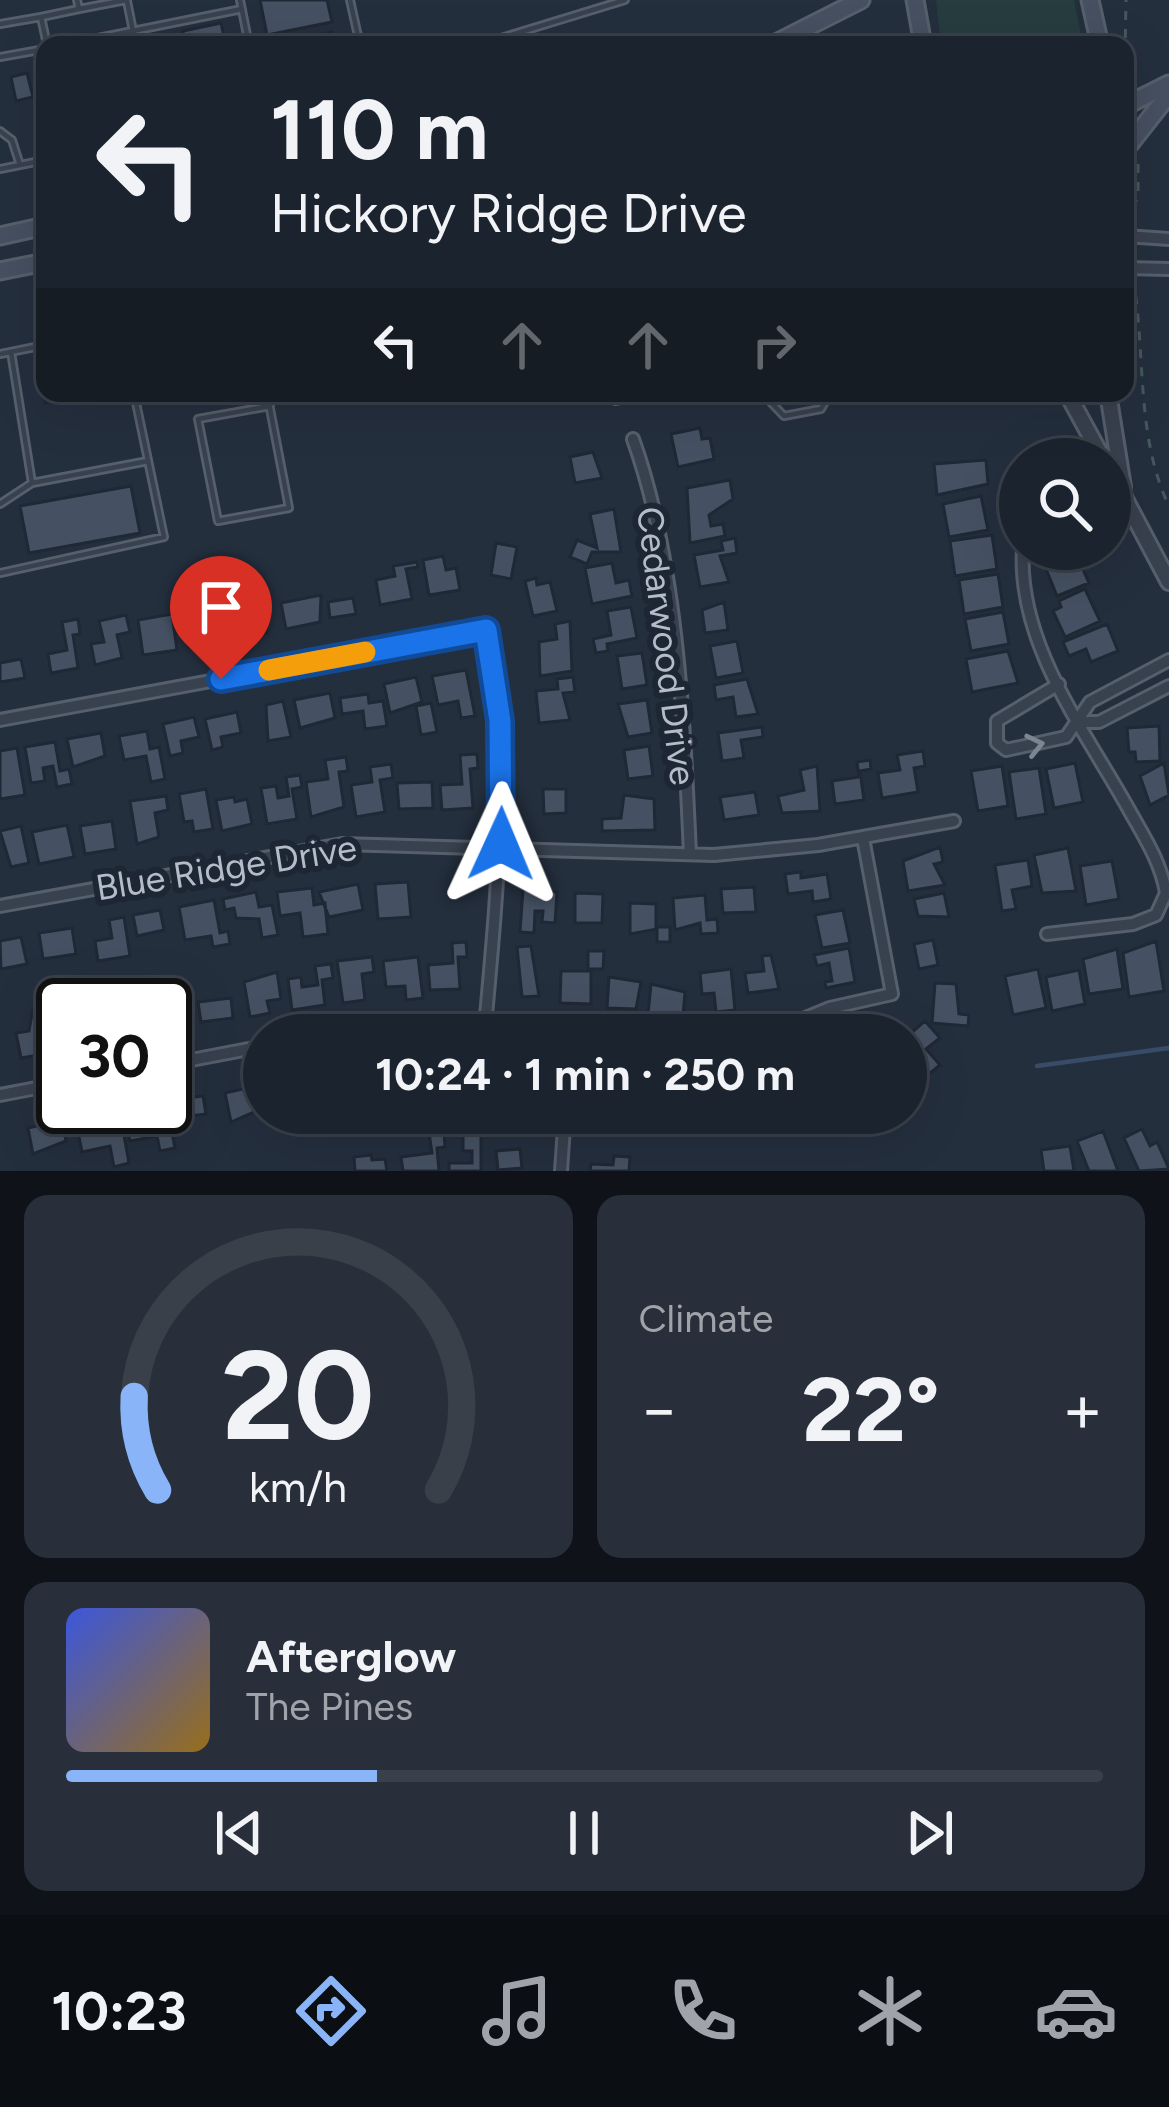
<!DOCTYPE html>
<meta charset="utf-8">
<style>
:root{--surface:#1b232e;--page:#282f3a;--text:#f1f3f6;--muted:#a0a4aa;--line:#39404a;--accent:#8ab4f8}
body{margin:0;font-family:Figtree,sans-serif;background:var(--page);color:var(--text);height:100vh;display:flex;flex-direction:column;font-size:45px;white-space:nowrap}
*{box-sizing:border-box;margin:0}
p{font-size:39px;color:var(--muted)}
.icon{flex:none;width:66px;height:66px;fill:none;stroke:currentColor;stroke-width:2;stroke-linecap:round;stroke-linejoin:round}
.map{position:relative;height:1171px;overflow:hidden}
.details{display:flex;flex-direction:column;gap:24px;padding:24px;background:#0f1319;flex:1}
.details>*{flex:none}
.hud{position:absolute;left:36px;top:36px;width:1098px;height:366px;border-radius:24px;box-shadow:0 12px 48px #0002,0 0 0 3px var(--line);background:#1b232e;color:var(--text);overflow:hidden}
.buttons{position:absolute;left:999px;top:438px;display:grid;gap:24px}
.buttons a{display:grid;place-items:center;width:132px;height:132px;border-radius:50%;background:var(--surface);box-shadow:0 12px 48px #0002,0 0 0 3px var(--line);font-size:60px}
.speed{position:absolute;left:36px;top:978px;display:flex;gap:24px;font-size:60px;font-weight:700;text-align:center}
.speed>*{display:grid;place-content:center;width:156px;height:156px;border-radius:50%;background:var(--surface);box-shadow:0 12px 48px #0002,0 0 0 3px var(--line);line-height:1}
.speed .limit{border:6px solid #111;border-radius:18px;background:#fff;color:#111}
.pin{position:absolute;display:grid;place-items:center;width:102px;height:102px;color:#fff;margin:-123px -51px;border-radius:50% 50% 50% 0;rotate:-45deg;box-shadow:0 0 12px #0007}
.pin .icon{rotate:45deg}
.me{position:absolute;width:132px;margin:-66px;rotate:1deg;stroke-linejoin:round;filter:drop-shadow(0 0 9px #0008)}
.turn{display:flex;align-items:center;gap:42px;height:252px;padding:0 36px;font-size:54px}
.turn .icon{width:156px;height:156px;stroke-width:2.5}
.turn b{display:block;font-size:84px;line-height:102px}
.lanes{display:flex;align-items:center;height:114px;padding:0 36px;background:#0003;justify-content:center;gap:60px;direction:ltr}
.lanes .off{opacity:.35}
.big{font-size:90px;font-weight:700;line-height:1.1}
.details .card{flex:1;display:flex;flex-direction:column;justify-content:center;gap:18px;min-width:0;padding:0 42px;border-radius:24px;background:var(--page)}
.details .dial{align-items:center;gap:0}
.dial svg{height:312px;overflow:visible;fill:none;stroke:var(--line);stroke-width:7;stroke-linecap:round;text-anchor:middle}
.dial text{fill:var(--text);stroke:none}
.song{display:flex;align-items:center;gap:36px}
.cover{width:144px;height:144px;border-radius:18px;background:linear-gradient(135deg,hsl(230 70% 55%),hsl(40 70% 35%))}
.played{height:12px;border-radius:6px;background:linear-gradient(90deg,var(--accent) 30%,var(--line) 30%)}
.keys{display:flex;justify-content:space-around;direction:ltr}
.heat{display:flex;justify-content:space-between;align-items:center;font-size:66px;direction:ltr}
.details .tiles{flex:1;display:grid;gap:24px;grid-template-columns:1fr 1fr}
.card:last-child{grid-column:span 2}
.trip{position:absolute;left:243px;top:1014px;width:684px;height:120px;border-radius:60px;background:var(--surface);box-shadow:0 12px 48px #0002,0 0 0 3px var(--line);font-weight:700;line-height:120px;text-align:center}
.menu{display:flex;height:192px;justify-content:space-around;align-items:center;background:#0b0e12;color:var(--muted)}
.menu .icon{width:84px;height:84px}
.menu .active{color:var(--accent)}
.menu b{font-size:54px;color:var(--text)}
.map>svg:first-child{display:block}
.green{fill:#263c3f}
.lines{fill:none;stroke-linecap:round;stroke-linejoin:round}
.stream{stroke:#394c67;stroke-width:4.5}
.building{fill:#455162;stroke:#1f2835;stroke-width:3}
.service-casing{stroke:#565f6c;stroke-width:10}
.minor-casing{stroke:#565f6c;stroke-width:16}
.tertiary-casing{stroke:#565f6c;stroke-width:20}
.secondary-casing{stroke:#565f6c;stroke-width:21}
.path{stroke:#44595c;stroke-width:3;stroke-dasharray:9 9;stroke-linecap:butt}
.service{stroke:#38414e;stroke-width:4.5}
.minor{stroke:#38414e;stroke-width:10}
.tertiary{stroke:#38414e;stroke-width:14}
.secondary{stroke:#465061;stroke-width:15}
.oneway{stroke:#7c8592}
.route-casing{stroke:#114b97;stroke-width:30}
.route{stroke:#1a73e8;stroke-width:21}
.slow{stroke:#f59e0b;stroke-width:21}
.labels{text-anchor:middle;stroke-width:12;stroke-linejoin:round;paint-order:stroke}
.street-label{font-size:36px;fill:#b4bcc9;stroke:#1d2633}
</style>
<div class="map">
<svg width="1169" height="1171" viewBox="0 0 1169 1171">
<rect width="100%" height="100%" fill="#242f3e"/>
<path class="green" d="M 936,0 L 1074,0 L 1083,45 L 941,45 Z"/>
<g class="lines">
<path class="stream" d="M 1037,1066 L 1169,1048"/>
</g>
<path class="building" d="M 260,0 L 327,0 L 332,22 L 267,35 Z
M 221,23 L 226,45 L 186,45 L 183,31 Z
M 332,32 L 335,45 L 289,45 L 288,41 Z
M 27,73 L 33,97 L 16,101 L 11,77 Z
M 45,363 L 45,393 L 101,393 L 45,403 L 38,364 Z
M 700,428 L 702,439 L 710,438 L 714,459 L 678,467 L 671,434 Z
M 593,452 L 602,478 L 575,483 L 570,457 Z
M 986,460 L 988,484 L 937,495 L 934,464 Z
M 730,480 L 733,499 L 709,515 L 711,526 L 723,524 L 725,536 L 690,543 L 687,488 Z
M 131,486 L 140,533 L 29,553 L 20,506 Z
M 981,496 L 988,530 L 949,537 L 943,504 Z
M 614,509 L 621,552 L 592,552 L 587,564 L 570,557 L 577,540 L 597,548 L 590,514 Z
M 992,535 L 997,569 L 955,576 L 950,541 Z
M 735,538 L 737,553 L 720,556 L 729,582 L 700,587 L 694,555 L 723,550 L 721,541 Z
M 496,543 L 517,547 L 511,579 L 491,575 Z
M 443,556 L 446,570 L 456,568 L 460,590 L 429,595 L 423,560 Z
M 1077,556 L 1089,583 L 1057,596 L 1046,569 Z
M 417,562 L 418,567 L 406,569 L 412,599 L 380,605 L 376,580 L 395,576 L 393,566 Z
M 612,563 L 616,583 L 629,580 L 632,596 L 592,604 L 585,568 Z
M 998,574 L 1003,607 L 964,614 L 959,580 Z
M 536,578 L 537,585 L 550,582 L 557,611 L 533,616 L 525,581 Z
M 1085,589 L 1100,621 L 1065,637 L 1053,611 L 1061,607 L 1059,601 Z
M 321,595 L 320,622 L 286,629 L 281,603 Z
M 353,598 L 356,614 L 330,618 L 328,602 Z
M 724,602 L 728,630 L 705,633 L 702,610 Z
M 631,607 L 637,638 L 607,644 L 608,651 L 596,653 L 593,639 L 611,635 L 607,611 Z
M 1003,612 L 1009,644 L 971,651 L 965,619 Z
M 263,613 L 267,633 L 240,638 L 236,618 Z
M 172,614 L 177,650 L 143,655 L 138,620 Z
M 126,615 L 130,632 L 117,635 L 122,658 L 95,665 L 91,644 L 104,642 L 99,621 Z
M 200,615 L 202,623 L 216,620 L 221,640 L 189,647 L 183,618 Z
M 78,619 L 80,634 L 73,635 L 78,668 L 51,673 L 48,654 L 67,650 L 62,622 Z
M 570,621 L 572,671 L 540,676 L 539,642 L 557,639 L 555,624 Z
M 1107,624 L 1118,651 L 1091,662 L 1086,649 L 1069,656 L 1063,642 Z
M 737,641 L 743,673 L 716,678 L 710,646 Z
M 1008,651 L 1018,683 L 972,692 L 966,659 Z
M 642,653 L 647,685 L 622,689 L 617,656 Z
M 21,659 L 25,678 L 0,682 L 0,663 Z
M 466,670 L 475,716 L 461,718 L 458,701 L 438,705 L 432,676 Z
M 416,677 L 422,702 L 390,713 L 384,684 Z
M 573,677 L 575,692 L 563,693 L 570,720 L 539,723 L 536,691 L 558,689 L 557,679 Z
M 747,679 L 758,714 L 736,717 L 733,697 L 716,700 L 714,685 Z
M 330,693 L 335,718 L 300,728 L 294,700 Z
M 368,694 L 369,703 L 383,701 L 387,726 L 365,729 L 363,711 L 342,714 L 340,698 Z
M 647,700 L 652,733 L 628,737 L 618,704 Z
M 283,701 L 291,737 L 268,741 L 266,705 Z
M 431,703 L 437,732 L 421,735 L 416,706 Z
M 237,712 L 241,733 L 221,737 L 223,747 L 212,750 L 205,719 Z
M 194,717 L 199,737 L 181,741 L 183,753 L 170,756 L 163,724 Z
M 1159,726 L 1160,761 L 1136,762 L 1135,752 L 1129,752 L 1127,728 Z
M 762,727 L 763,737 L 741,740 L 744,758 L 722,761 L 718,733 Z
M 147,731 L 150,749 L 159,747 L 165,779 L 151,782 L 146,756 L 124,760 L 119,736 Z
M 101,733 L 105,756 L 73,767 L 67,739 Z
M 55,742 L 60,771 L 69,769 L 72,784 L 57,787 L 53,766 L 43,768 L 45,781 L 31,783 L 25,747 Z
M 649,746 L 653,776 L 628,779 L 624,750 Z
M 17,748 L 25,795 L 0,799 L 0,751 Z
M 923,751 L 925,766 L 914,768 L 918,792 L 882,798 L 878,773 L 900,770 L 897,755 Z
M 477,754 L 478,768 L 470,769 L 473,808 L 442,810 L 440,785 L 462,784 L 460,755 Z
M 346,757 L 348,771 L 339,772 L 344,807 L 311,817 L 306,782 L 328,779 L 325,760 Z
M 870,760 L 871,769 L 860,771 L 864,800 L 835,804 L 832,781 L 859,777 L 857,762 Z
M 1075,763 L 1083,802 L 1054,808 L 1046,769 Z
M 1164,763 L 1169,795 L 1150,805 L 1140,776 Z
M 391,764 L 393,778 L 380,780 L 385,812 L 356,817 L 351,785 L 372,782 L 370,767 Z
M 817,766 L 820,811 L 782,813 L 778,796 L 804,790 L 800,770 Z
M 1002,766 L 1008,806 L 978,811 L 971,771 Z
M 1039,768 L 1046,814 L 1016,819 L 1009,772 Z
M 300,775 L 302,787 L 292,789 L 297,819 L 267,824 L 261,788 L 276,786 L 278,798 L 289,796 L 286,777 Z
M 432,782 L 433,808 L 399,809 L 397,783 Z
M 206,789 L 213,829 L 194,832 L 192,821 L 184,822 L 179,794 Z
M 543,789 L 566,789 L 566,813 L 544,814 Z
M 755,792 L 759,815 L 724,820 L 720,797 Z
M 624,795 L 654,799 L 655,830 L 602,831 L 602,819 L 621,818 Z
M 166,796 L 168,810 L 155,813 L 159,837 L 137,844 L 130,801 Z
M 234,797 L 235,802 L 247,799 L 252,824 L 222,831 L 216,800 Z
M 112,821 L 116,849 L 85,854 L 80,826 Z
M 67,825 L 74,857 L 39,864 L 32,832 Z
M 21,826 L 29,863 L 11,867 L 0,831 Z
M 940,847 L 943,862 L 934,864 L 945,885 L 908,891 L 903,861 Z
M 1068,848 L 1076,891 L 1042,893 L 1034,855 Z
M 1028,860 L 1032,886 L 1012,890 L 1016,909 L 1002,911 L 995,865 Z
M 1112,861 L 1119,899 L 1086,905 L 1080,866 Z
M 801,872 L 801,878 L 827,874 L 831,899 L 813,902 L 812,891 L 788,894 L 785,874 Z
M 408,882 L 411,917 L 378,919 L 375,884 Z
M 358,884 L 363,910 L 329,917 L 319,892 Z
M 754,887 L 756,912 L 723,913 L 721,889 Z
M 312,888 L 314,905 L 325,903 L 328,934 L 303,937 L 300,913 L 280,916 L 277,892 Z
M 523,889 L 557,892 L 555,923 L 542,922 L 543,911 L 535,911 L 534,933 L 520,932 Z
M 256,892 L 259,907 L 272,905 L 278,935 L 262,938 L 259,919 L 236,918 L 234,908 L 225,910 L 223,899 Z
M 575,893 L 603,894 L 602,923 L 575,923 Z
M 944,893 L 949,917 L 918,916 L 914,899 Z
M 705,895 L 707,920 L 717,919 L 718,933 L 701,934 L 700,923 L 675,930 L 673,898 Z
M 214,900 L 220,933 L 228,931 L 230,944 L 213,947 L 211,936 L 185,940 L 179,907 Z
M 630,903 L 656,904 L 656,927 L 670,927 L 670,942 L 657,942 L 657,929 L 630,934 Z
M 160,910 L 164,930 L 137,936 L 133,915 Z
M 843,910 L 850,943 L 822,948 L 815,915 Z
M 124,917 L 130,956 L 98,961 L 95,941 L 112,938 L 109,920 Z
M 72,928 L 76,954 L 43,959 L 39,933 Z
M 21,937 L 27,964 L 1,969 L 0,941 Z
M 933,940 L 938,965 L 919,969 L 914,944 Z
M 1156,941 L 1164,991 L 1129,997 L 1123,953 Z
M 466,942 L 467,957 L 458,957 L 460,989 L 430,990 L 428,965 L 453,963 L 452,943 Z
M 531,946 L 539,996 L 522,997 L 517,947 Z
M 849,948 L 855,982 L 826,988 L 825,982 L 832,981 L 829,963 L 817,966 L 814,955 Z
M 1117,949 L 1123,989 L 1089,994 L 1083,959 Z
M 588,951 L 604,951 L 603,969 L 591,969 L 591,1004 L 560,1003 L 561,971 L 588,971 Z
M 771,955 L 779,989 L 748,993 L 745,973 L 764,971 L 762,956 Z
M 372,957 L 374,972 L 362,974 L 365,1000 L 343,1003 L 337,961 Z
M 418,957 L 423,998 L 406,1000 L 405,986 L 386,987 L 383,961 Z
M 331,964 L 333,978 L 322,980 L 325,1005 L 292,1010 L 288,979 L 301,977 L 302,987 L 318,985 L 315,966 Z
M 731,969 L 735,1010 L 716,1012 L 714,993 L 702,994 L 700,973 Z
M 1038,969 L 1046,1008 L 1013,1015 L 1005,976 Z
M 1079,970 L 1085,1004 L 1052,1011 L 1046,977 Z
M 277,972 L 281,999 L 267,1001 L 270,1013 L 250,1017 L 244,982 Z
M 609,977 L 641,982 L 636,1009 L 607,1008 Z
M 935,983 L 956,984 L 959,1014 L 969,1015 L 968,1026 L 932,1023 Z
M 651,984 L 685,992 L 683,1016 L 648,1014 Z
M 231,998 L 233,1018 L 201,1022 L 198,1002 Z
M 47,1006 L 50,1053 L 21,1058 L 16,1033 L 29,1031 L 33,1008 Z
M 925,1021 L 940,1038 L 926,1049 L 940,1065 L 923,1079 L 914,1069 L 923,1060 L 917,1054 L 921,1051 L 908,1036 Z
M 251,1087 L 256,1111 L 231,1122 L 225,1093 Z
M 203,1096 L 206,1114 L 174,1118 L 171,1100 Z
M 156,1107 L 158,1119 L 169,1117 L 175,1148 L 160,1151 L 157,1136 L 130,1141 L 124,1110 Z
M 120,1113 L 129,1163 L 114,1167 L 110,1146 L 82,1152 L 76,1122 Z
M 645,1113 L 677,1113 L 676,1124 L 644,1130 Z
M 54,1122 L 63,1125 L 66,1141 L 33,1154 L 28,1128 Z
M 463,1128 L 481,1128 L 481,1171 L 449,1171 L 449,1163 L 472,1163 L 472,1151 L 463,1151 Z
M 1142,1129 L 1150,1146 L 1157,1142 L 1169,1169 L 1139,1171 L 1124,1138 Z
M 1103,1131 L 1118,1171 L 1089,1171 L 1077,1141 Z
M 444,1132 L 445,1147 L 437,1148 L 439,1171 L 403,1171 L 401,1157 L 432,1153 L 429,1133 Z
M 1070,1146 L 1074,1171 L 1044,1171 L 1041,1150 Z
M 520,1149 L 522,1168 L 498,1170 L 496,1151 Z
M 371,1155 L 372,1160 L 385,1159 L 387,1171 L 355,1171 L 354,1157 Z
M 614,1156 L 630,1157 L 629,1171 L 590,1171 L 591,1164 L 613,1165 Z"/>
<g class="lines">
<g class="service-casing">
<path id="service" d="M 240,0 L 249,45
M 350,0 L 360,45
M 127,1 L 133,31
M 79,9 L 126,0
M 0,24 L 41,17
M 47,45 L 41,17 L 79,9 L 77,0
M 63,45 L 242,9
M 478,45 L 625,0
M 0,57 L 45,49
M 0,131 L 12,140 L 20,165
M 0,169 L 45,160
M 0,354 L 45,345
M 267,393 L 289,508 L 218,521 L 198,419 L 270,406
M 762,393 L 784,416 L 821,409 L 830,393
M 615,401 L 659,393
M 32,483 L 148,461
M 0,504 L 32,483 L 11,352
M 0,573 L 164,537 L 134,393"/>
</g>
<g class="minor-casing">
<path id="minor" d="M 1125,236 L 1169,239
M 1125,268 L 1169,269
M 633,439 C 678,565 684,721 690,854
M 1023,549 C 1017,643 1084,729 1128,808 C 1143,835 1161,862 1166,893
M 1059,684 L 997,721 L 997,743 L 1006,750 L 1066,737 L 1090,702 L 1169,660
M 0,720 L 486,630 C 511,763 497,893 485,1027
M 1080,722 L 1099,722 L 1169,686
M 0,906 L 342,844 L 714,855 L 818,845 L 954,821
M 1047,934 L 1133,924 L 1156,915 L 1166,893
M 339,1035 L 485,1027 L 556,1035
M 764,1035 L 830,1008 L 892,994 L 863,838
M 165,1065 L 264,1046
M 0,1095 L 63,1083
M 561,1171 L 565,1113"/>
</g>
<g class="tertiary-casing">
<path id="tertiary" d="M 1067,393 L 1103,459
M 1108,393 L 1123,487
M 1110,471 L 1169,582"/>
</g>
<g class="secondary-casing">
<path id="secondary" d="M 915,0 L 923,45
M 1090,0 L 1100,45
M 772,45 L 861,0
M 1125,106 L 1169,84
M 1125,150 L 1169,94
M 0,236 L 45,226
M 0,271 L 45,262"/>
</g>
<path class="path" d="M 1125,56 L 1126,0
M 1125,224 L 1138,197 L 1138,159
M 1126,281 L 1135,291 C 1145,362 1137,439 1169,506"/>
<use href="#service" class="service"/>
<use href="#minor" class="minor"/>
<use href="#tertiary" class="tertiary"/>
<use href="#secondary" class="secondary"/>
</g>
<defs><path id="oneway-chevron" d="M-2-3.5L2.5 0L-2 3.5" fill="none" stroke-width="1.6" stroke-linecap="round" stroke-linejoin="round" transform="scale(3)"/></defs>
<use class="oneway" href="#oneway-chevron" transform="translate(1035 745) rotate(-13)"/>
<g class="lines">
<g class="route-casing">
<path id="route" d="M 221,679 L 486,630 L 500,721 L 501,844"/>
</g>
<use href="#route" class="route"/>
<path class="slow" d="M 269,670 L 365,652"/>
</g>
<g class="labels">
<g class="street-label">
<text transform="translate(667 646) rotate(83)" y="13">Cedarwood Drive</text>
<text transform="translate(226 867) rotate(-9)" y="13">Blue Ridge Drive</text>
</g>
</g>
</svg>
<div class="buttons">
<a><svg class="icon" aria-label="search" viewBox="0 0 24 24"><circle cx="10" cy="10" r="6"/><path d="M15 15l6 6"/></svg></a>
</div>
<div class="speed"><div class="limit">30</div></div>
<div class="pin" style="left:221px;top:679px;background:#d93025"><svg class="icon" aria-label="arrive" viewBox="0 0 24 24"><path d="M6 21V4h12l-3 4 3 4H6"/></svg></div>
<svg class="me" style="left:501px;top:844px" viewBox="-20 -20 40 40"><path d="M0-17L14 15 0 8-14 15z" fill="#1a73e8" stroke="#fff" stroke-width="4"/></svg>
<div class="trip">10:24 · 1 min · 250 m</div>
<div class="hud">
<div class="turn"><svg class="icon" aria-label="left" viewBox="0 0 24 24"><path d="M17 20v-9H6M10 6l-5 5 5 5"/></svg><div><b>110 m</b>Hickory Ridge Drive</div></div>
<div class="lanes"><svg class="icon" aria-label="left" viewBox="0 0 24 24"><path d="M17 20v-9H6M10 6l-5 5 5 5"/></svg><svg class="icon off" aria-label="ahead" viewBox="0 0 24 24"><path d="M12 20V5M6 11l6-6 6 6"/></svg><svg class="icon off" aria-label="ahead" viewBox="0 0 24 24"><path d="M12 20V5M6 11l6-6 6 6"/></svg><svg class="icon off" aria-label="right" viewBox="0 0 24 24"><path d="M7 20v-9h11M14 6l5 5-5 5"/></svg></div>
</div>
</div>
<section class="details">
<div class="tiles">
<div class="card dial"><svg viewBox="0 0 100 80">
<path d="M14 69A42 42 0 1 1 86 69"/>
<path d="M14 69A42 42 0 0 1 8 45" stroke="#8ab4f8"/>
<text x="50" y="56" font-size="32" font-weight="700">20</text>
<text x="50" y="72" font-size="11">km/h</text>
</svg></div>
<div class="card"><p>Climate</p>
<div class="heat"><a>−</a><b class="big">22°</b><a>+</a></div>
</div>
<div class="card">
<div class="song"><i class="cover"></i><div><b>Afterglow</b><p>The Pines</p></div></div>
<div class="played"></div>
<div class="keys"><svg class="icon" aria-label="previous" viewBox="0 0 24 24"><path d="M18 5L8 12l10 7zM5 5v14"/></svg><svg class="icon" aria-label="pause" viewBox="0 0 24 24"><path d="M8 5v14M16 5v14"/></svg><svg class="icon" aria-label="next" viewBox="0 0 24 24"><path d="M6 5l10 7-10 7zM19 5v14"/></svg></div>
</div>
</div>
</section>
<nav class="menu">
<b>10:23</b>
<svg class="icon active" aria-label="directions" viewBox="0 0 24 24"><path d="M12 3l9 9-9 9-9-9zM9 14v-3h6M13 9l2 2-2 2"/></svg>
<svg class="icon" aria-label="music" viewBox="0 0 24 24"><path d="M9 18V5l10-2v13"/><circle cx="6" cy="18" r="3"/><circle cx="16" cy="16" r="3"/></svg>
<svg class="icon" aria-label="phone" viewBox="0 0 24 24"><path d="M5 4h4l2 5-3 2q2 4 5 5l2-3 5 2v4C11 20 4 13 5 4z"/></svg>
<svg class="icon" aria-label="climate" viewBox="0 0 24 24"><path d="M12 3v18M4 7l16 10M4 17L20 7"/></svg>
<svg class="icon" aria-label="car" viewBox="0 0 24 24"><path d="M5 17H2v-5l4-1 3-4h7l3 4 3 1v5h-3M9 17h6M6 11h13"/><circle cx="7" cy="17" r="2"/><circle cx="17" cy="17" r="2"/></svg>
</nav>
